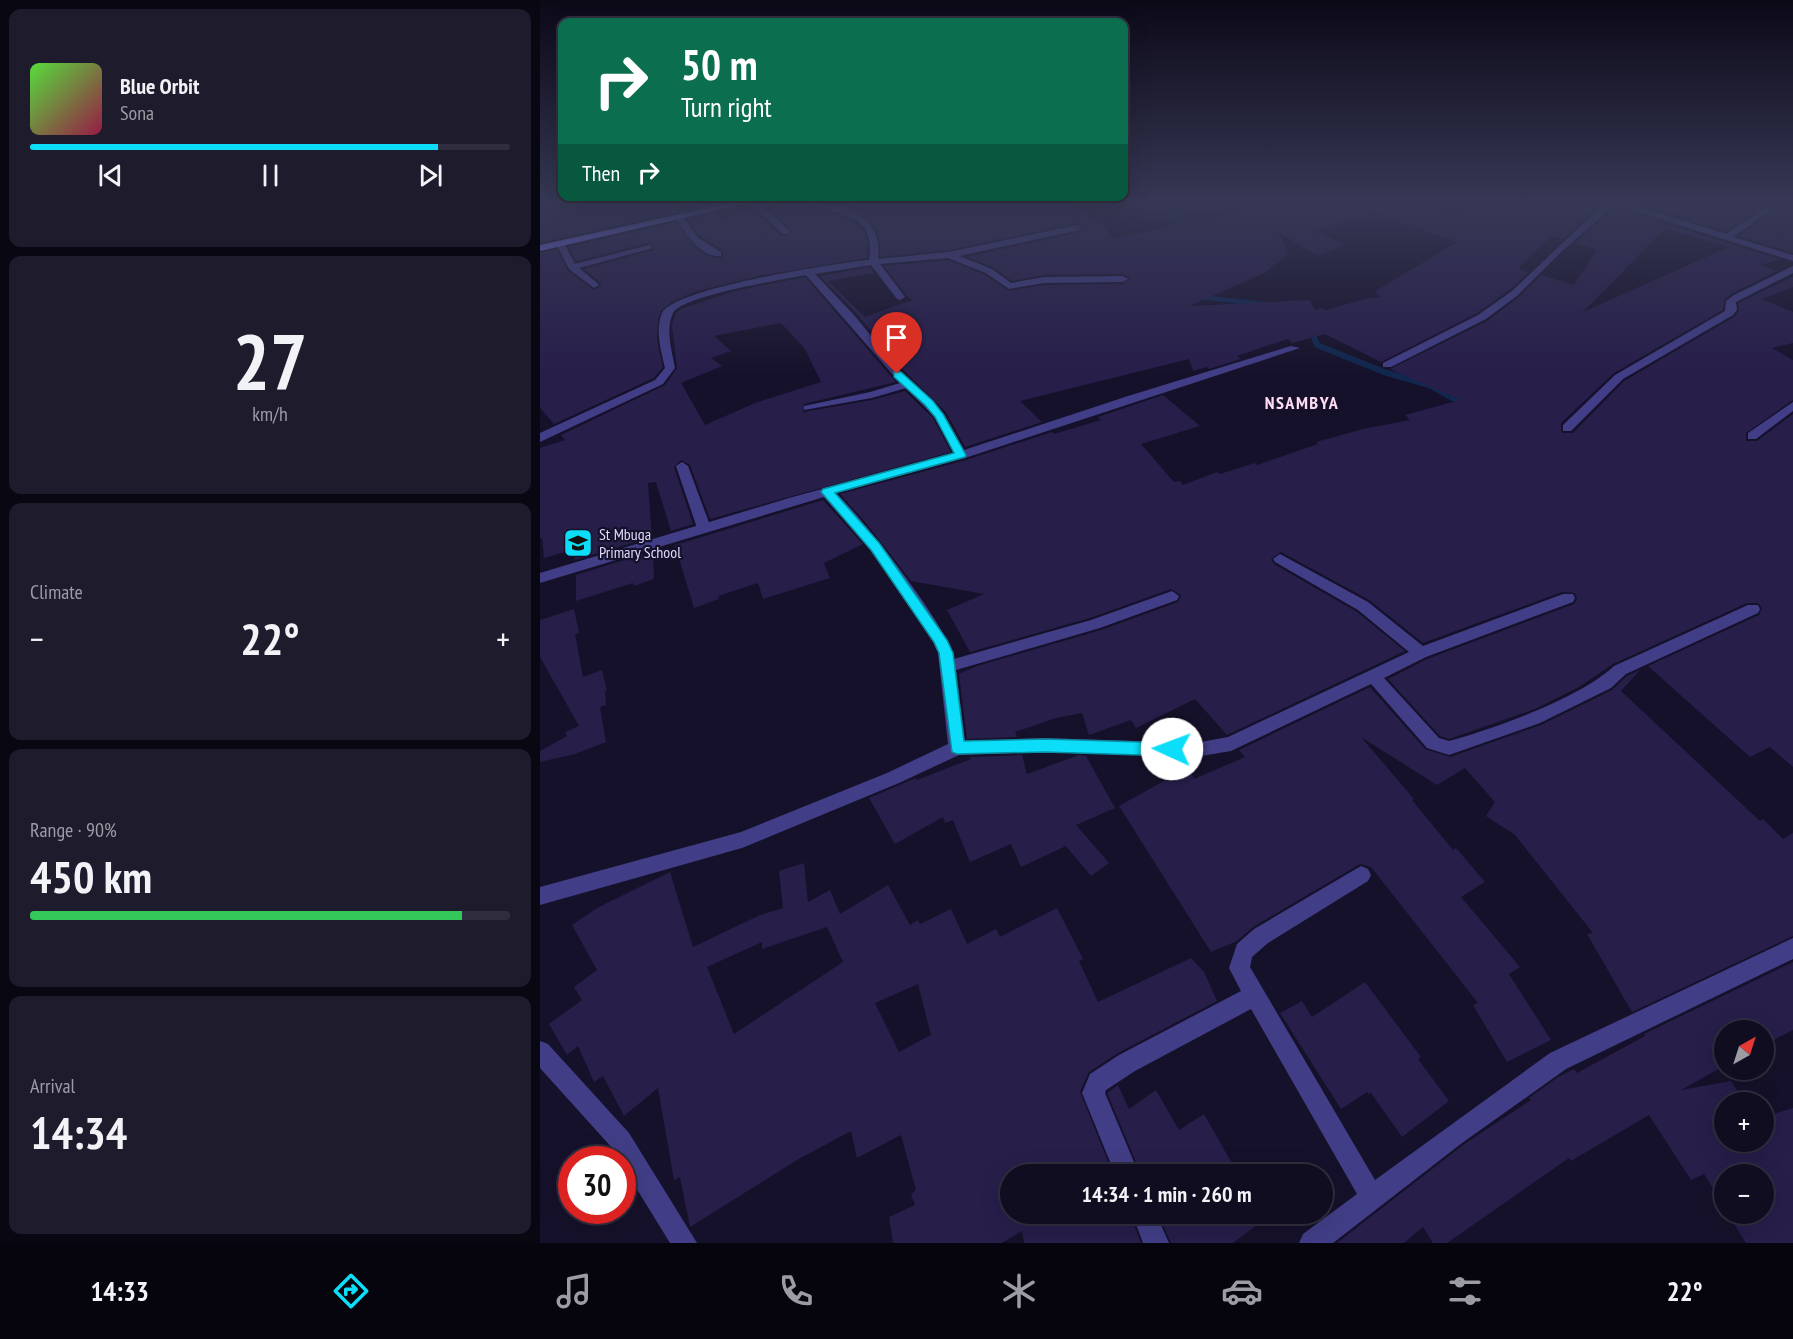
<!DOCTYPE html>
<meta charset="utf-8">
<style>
:root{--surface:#100d20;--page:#1e1b2d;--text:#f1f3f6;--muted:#9c9ca5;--line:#302d3e;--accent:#0cdef9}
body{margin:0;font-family:"PT Sans Narrow",sans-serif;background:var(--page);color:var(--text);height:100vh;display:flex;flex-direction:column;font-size:22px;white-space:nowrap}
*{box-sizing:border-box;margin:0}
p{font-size:20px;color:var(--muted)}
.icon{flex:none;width:33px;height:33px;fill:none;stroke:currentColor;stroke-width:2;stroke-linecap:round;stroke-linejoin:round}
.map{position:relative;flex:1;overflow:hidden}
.details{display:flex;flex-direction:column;gap:9px;padding:9px;background:#090712;width:540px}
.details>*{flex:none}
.banner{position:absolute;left:18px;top:18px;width:570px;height:183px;border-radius:12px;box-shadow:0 6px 24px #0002,0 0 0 2px var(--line);background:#0b6e4f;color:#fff;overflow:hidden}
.needle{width:39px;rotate:39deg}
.tools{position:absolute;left:1174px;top:1020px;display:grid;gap:12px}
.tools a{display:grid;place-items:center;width:60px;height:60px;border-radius:50%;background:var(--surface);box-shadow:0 6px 24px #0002,0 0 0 2px var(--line);font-size:30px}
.speed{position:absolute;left:18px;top:1146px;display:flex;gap:12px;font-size:30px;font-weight:700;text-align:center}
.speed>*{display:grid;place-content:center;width:78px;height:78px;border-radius:50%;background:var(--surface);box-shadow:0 6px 24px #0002,0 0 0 2px var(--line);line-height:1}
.speed .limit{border:9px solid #d22;background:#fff;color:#111}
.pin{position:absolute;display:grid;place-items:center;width:51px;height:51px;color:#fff;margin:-62px -26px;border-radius:50% 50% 50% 0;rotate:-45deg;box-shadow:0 0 6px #0007}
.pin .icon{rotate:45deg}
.me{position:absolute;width:66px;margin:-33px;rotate:272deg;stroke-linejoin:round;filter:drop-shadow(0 0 4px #0008)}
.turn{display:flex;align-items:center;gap:21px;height:126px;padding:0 24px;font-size:27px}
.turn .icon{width:78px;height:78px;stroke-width:2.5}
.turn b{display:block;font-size:42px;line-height:51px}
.then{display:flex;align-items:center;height:57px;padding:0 24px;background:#0003;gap:12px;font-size:22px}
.big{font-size:45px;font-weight:700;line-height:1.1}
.details .widget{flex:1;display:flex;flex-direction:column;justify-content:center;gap:9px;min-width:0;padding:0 21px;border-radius:12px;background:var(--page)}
.details .dial{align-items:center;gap:0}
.dial b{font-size:78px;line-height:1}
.song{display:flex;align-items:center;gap:18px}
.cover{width:72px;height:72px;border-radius:9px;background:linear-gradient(135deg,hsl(110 70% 55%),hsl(340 70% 35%))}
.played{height:6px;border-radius:3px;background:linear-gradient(90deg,var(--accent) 85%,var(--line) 85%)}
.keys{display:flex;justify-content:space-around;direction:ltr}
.heat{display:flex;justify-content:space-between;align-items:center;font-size:33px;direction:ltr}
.charge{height:9px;border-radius:4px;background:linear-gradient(90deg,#34c759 90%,var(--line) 0)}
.trip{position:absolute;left:460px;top:1164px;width:333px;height:60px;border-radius:30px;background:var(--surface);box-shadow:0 6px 24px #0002,0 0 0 2px var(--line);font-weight:700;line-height:60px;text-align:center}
.menu{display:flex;height:96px;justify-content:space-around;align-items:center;background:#06050d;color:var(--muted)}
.menu .icon{width:42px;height:42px}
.menu .selected{color:var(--accent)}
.menu b{font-size:27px;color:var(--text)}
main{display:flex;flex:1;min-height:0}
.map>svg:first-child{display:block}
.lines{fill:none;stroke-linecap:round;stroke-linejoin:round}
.stream-far1{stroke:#10274e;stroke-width:4.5}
.stream{stroke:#10274e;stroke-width:6}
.building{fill:#271e4a;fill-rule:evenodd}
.service{fill:#413e87;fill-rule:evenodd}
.minor{fill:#413e87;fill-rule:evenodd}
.secondary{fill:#7974fb;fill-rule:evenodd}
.route{fill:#0cdef9;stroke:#0890a2;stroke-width:1.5}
.labels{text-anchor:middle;stroke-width:4.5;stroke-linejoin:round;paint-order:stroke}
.poi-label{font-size:16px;fill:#dfdbfe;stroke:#16112a;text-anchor:start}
.far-district-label{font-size:18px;font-weight:bold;letter-spacing:1.5px;fill:#feddf2;stroke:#16112a}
</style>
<main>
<section class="details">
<div class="widget">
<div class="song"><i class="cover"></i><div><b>Blue Orbit</b><p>Sona</p></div></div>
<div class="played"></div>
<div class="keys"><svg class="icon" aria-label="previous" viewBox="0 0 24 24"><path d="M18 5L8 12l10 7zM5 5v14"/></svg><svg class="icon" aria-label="pause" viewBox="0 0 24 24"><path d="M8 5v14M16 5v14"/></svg><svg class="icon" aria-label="next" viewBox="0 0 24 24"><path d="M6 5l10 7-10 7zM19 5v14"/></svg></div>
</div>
<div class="widget dial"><b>27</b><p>km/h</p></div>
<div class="widget"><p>Climate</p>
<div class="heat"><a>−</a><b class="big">22°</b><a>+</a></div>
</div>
<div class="widget"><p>Range · 90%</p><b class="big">450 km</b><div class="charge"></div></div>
<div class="widget"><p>Arrival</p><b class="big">14:34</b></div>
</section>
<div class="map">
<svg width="1253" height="1243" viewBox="0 0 1253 1243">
<rect width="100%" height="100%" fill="#16112a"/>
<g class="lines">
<path class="stream-far1" d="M 623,201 L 638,219 L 639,233
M 658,297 L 724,304"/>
<path class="stream" d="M 771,329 L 777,345 L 844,372 L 889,385 L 925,405"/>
</g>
<path class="building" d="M 17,201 L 137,201 L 147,210 L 0,243 L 0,205 Z
M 248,201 L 266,201 L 320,226 L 325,233 L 328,244 L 327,258 L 218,276 L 154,292 L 132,302 L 121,311 L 118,319 L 117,341 L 123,367 L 114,378 L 14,424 L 0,408 L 0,253 L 17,249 L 28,271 L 54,290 L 60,287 L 61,283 L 44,269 L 114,250 L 115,248 L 108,243 L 36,261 L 29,247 L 136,222 L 158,250 L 173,258 L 181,258 L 183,256 L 182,250 L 160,236 L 148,219 L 176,213 L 181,218 L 214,210 L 241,236 L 249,236 L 250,228 L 226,207 Z
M 292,201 L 526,201 L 561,223 L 574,239 L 664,218 L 668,220 L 731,201 L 880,201 L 880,204 L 910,214 L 946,201 L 1063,201 L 1023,239 L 1012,236 L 978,268 L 989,272 L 971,289 L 937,313 L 841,362 L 785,334 L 752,343 L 748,339 L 697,356 L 701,359 L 669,369 L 667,367 L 653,371 L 649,359 L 480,401 L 502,422 L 425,447 L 406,412 L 363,370 L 316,313 L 280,276 L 330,267 L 334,273 L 288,281 L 325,317 L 372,300 L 366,295 L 344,266 L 408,260 L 445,275 L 469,291 L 504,285 L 583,284 L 590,278 L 583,274 L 504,275 L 472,281 L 453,267 L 427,257 L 540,232 L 543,227 L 537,223 L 409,250 L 340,257 L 340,244 L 337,232 L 329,220 L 309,206 ZM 833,213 L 917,242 L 834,292 L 841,297 L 828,298 L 786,310 L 782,308 L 775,310 L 770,300 L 650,306 L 724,273 L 749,254 L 738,232 L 777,256 L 806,245 L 776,231 Z
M 1090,201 L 1253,201 L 1253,253 L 1198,236 L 1229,215 L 1230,209 L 1228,207 L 1221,207 L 1186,232 Z
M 1076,208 L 1239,259 L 1221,265 L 1237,271 L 1193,293 L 1185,299 L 1183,310 L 1074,373 L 1021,423 L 1021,431 L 1023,433 L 1033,433 L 1084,381 L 1194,317 L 1199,311 L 1198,303 L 1253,277 L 1253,287 L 1222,299 L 1253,312 L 1253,343 L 1232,348 L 1253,360 L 1253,400 L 1206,433 L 1206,441 L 1217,441 L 1253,414 L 1253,767 L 1230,747 L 1210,757 L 1108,666 L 1219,615 L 1222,608 L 1218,603 L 1207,603 L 1073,664 L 1039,687 L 995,709 L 909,739 L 900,736 L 848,679 L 887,659 L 1034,604 L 1037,599 L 1035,593 L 1022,592 L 883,643 L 829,600 L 741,552 L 731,559 L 734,564 L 817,612 L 865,651 L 687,735 L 655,699 L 596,728 L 591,720 L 549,735 L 542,713 L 516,718 L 475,732 L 477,737 L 427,739 L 419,674 L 437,666 L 561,630 L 638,602 L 641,595 L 631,589 L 550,618 L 430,652 L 407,610 L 444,594 L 371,581 L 326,523 L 300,494 L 426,460 L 512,432 L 514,434 L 561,420 L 558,417 L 623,395 L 660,426 L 601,444 L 634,482 L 640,481 L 643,485 L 677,472 L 680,474 L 715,463 L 717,465 L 778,444 L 776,442 L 823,429 L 870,420 L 865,415 L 920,400 L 850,369 L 947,321 L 979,297 L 1001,275 L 1034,285 L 1057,250 L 1035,243 ZM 1125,229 L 1189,247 L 1043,312 Z
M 265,277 L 356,382 L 264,404 L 263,412 L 332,400 L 365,391 L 393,418 L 411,452 L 170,519 L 150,465 L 141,460 L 134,467 L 153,524 L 131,531 L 116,482 L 108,483 L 112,537 L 35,560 L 35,549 L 4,558 L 2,538 L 0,539 L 0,448 L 25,440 L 21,435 L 125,385 L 137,368 L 132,326 L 135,314 L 141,309 L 195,291 ZM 241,323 L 265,349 L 281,382 L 215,403 L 165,425 L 141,383 L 182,366 L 171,358 L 191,351 L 174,336 Z
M 283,500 L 323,544 L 284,563 L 290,578 L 223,599 L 218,583 L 178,596 L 179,599 L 154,608 L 135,545 Z
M 113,551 L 114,579 L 94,586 L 93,583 L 36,601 L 36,575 Z
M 34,609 L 39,633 L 35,634 L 43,677 L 62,670 L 67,691 L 65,691 L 66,705 L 60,707 L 66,742 L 35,754 L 0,762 L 0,751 L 27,736 L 25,732 L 39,726 L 0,657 L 0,620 Z
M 1100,670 L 1081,691 L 1220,821 L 1223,819 L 1243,839 L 1253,833 L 1253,936 L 1092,1012 L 1047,934 L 1053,933 L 975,835 L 946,816 L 955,802 L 925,768 L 897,785 L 821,737 L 874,799 L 872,800 L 913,850 L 916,848 L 945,882 L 921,897 L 980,967 L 969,974 L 1011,1040 L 967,1062 L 933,1005 L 938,1003 L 831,867 L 820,864 L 713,927 L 697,941 L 671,952 L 579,806 L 649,767 L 654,779 L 705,757 L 699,750 L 830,687 L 885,749 L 910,757 L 1001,725 L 1072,690 L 1087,676 Z
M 482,755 L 487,774 L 539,755 L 546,756 L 575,808 L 536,825 L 569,863 L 551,876 L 526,846 L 481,867 L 471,844 L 430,862 L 413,820 L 405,823 L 403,817 L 355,844 L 329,798 L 376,778 L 377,780 L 431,759 L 430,757 Z
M 264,863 L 268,902 L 290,890 L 300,914 L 348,885 L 370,925 L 378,920 L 380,924 L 411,909 L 427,944 L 456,929 L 460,937 L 517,908 L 543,959 L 539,961 L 558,1002 L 651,958 L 664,972 L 677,1001 L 578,1053 L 549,1072 L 540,1092 L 573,1174 L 471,1174 L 471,1214 L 590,1214 L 601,1243 L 484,1243 L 482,1231 L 462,1243 L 353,1243 L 349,1217 L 375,1205 L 371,1194 L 376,1190 L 361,1135 L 317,1158 L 311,1131 L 257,1160 L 150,1227 L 140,1177 L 134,1180 L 118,1088 L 84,1116 L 63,1076 L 54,1082 L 38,1046 L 27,1055 L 9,1024 L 42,1000 L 34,987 L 57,970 L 32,925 L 57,908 L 130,872 L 153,947 L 220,915 L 243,908 L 239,871 ZM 287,927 L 303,962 L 194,1034 L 167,967 L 222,942 L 222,949 ZM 378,984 L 391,1035 L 359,1052 L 335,1003 Z
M 1253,962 L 1253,1030 L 1224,1045 L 1224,1030 L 1185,1030 L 1185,1046 L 1175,1052 L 1182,1063 L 1177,1070 L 1141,1090 L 1191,1081 L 1205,1102 L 1185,1102 L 1185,1142 L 1224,1142 L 1224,1117 L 1253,1108 L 1253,1243 L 1206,1243 L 1188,1214 L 1224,1214 L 1224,1174 L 1185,1174 L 1185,1208 L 1164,1174 L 1151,1180 L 1109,1115 L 1031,1161 L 1029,1158 L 907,1243 L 893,1243 L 883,1227 L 864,1243 L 797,1243 L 923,1145 L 991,1100 L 989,1098 L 1018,1077 L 1034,1069 L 1037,1073 L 1105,1036 L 1104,1034 Z
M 825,982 L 881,1057 L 878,1059 L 909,1101 L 862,1137 L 831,1093 L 829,1094 L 827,1092 L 801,1109 L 740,1013 L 762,1001 L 772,1017 Z
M 578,1085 L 589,1109 L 616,1090 L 639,1130 L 664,1114 L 698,1174 L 601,1174 L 567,1093 Z
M 618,1214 L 732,1214 L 693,1243 L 631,1243 Z"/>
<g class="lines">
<path class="service" d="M 152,201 L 162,201 L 173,211 L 166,213 Z
M 142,462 L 148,466 L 171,528 L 169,531 L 164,532 L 157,528 L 136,466 Z"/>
<path class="minor" d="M 208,201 L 216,201 L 249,230 L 249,234 L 243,234 Z
M 268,201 C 304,201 344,217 338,259 L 409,252 L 537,225 L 541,228 L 540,230 L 419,256 L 452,269 L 471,283 L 504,277 L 583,276 L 588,279 L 583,282 L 504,283 L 469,289 L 446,273 L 408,258 L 340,264 L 365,297 L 360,300 L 357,299 L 331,265 L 275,274 L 314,315 L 361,372 L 404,414 L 424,450 L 588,396 L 751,346 L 760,348 L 425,458 L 296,493 C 321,516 411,630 414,659 L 551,620 L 632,591 L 639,596 L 637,600 L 560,628 L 416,670 L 425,741 L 505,738 L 655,743 L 688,737 L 869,652 L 818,610 L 735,562 L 733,559 L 740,554 L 828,602 L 883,646 L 1023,594 L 1033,594 L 1035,598 L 1033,602 L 886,657 L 844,678 L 899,738 L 909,741 C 956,728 1040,698 1074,666 L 1208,605 L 1218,605 L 1220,609 L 1218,613 L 1086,674 L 1071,688 L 1000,723 L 909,755 L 887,748 L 831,684 L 691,751 L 655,757 L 505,752 L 419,755 L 359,783 L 202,848 L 0,905 L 0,887 L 201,832 L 347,773 L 408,744 L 398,653 L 393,642 L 331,550 L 284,497 L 0,583 L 0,573 L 249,498 L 414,453 L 395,417 L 366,388 L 332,398 L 264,410 L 264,406 L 330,392 L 360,383 L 266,275 C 245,279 141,296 133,313 C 125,329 132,351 135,368 L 123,384 L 0,442 L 0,433 L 115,380 L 125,368 C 121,351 115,330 122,313 C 134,288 297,263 329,260 C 337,210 298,219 268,201 Z
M 1067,201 L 1081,201 L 1186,234 L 1222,209 L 1228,209 L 1228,213 L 1193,237 L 1253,255 L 1253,261 L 1075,205 L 1022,251 L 978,295 L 946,319 L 851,367 L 843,367 L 843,363 L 938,315 L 972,291 Z
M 136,215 L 142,215 L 158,238 L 181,252 L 181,256 C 160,258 145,232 135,217 Z
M 17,241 L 23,241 L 35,264 L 109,245 L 113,248 L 39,268 L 57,283 L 59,285 L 54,288 L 29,269 L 16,243 Z
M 1253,266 L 1253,273 L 1196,302 L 1197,310 L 1193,315 L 1083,379 L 1031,431 L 1023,431 L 1023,425 L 1075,375 L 1185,311 L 1186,301 L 1194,295 Z
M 1253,402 L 1253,411 L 1216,439 L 1208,439 L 1208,433 Z
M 821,866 L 828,869 L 831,875 L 828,881 L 728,943 L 712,957 L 710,967 L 835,1180 L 1010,1053 L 1253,938 L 1253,959 L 1026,1069 L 922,1143 L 793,1243 L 759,1243 L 763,1234 L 817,1194 L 711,1009 L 595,1071 L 566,1090 L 565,1093 L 599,1174 L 575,1174 L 542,1093 L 550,1074 L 579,1055 L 701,991 L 689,968 L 697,944 L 714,929 Z
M 0,1041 L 8,1044 L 89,1133 L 157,1243 L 130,1243 L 82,1165 L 82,1160 L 79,1160 L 73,1149 L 0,1068 Z
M 592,1214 L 616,1214 L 629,1243 L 603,1243 Z"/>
<path class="secondary" d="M 200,201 L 217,201 L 0,251 L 0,245 Z"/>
</g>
<linearGradient id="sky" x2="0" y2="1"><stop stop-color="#0c0917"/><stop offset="0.54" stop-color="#363855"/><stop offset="1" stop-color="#363855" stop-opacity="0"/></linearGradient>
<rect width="1253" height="375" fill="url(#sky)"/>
<path class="route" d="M 354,372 L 361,372 L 393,401 L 403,414 L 426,455 L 425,457 L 295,493 L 340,544 L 407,640 L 413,653 L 424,741 L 505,739 L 632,743 L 638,745 L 640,749 L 638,754 L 632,756 L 505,752 L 417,754 L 412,752 L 399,653 L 394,642 L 331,550 L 281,492 L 283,489 L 414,453 L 395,417 L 385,405 L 354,377 Z"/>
<defs>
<g id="school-square" transform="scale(1.5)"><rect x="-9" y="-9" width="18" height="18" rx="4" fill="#0cdef9" stroke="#16112a"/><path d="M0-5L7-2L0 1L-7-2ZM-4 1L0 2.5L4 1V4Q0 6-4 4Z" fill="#111"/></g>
</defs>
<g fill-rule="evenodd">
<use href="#school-square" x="38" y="543"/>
</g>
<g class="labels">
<g class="poi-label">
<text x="59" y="540">St Mbuga<tspan x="59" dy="18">Primary School</tspan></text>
</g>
<g class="far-district-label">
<text x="762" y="409">NSAMBYA</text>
</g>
</g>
</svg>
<div class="tools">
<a><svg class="needle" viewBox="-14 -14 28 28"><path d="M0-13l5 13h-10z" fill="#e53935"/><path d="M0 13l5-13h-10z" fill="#9c9ca5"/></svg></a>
<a>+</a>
<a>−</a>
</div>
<div class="speed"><div class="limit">30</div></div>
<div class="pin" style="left:357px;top:374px;background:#d93025"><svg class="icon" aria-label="arrive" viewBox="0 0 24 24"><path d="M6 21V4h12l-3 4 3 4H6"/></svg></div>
<svg class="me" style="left:632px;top:749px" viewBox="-20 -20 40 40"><circle r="19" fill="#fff"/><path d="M0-13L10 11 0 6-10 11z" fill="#0cdef9"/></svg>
<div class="trip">14:34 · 1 min · 260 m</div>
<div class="banner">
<div class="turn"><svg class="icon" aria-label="right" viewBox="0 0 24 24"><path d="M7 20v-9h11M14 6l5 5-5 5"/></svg><div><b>50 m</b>Turn right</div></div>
<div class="then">Then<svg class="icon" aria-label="right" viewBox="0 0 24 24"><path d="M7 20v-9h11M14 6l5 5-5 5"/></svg></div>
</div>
</div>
</main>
<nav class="menu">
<b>14:33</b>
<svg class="icon selected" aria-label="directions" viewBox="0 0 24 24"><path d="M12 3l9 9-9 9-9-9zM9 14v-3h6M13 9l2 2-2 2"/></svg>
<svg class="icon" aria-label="music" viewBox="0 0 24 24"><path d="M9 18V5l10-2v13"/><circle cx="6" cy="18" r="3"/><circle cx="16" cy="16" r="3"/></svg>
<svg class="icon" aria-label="phone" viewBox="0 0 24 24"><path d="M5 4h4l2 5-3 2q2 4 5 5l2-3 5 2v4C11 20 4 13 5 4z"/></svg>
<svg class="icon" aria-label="climate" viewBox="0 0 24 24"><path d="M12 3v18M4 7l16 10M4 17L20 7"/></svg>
<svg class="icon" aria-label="car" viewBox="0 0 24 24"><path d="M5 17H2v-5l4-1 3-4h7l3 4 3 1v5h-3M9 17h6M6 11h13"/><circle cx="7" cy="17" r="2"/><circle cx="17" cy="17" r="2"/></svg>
<svg class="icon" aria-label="filters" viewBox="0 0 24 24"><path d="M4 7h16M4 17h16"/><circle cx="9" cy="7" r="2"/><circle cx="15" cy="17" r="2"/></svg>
<b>22°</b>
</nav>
